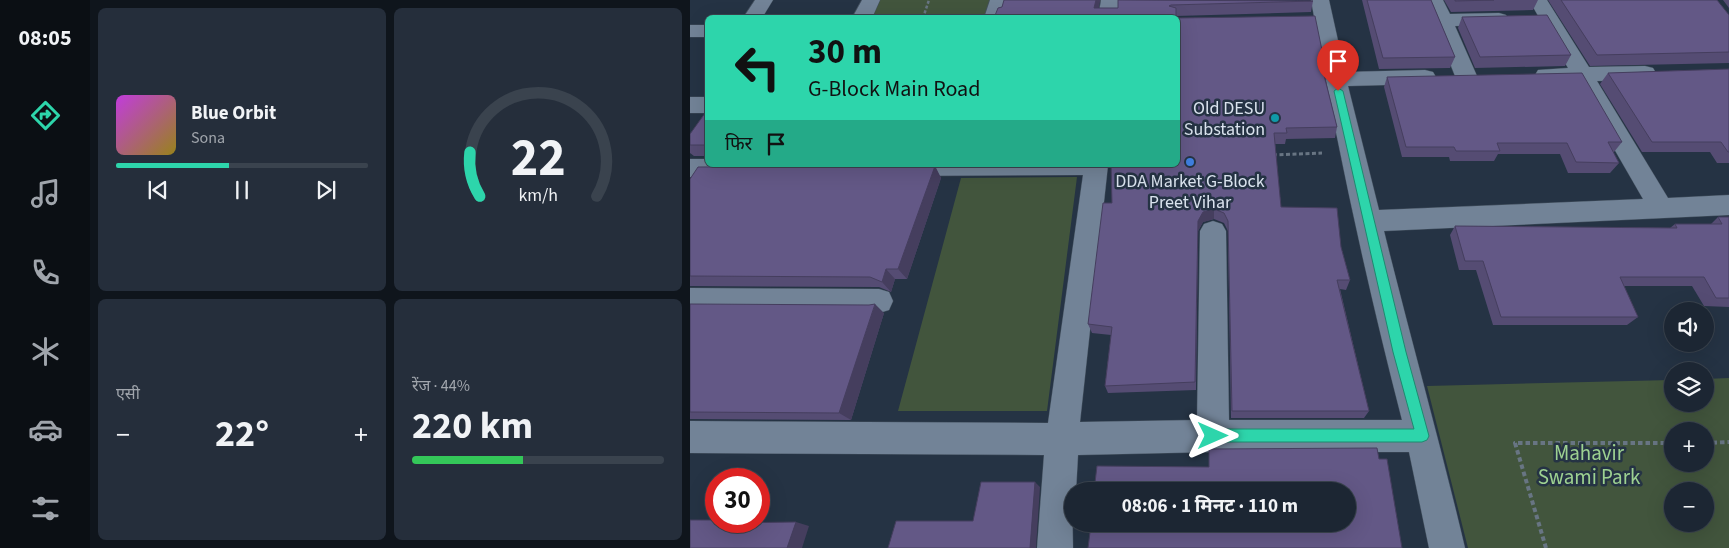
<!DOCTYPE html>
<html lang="hi">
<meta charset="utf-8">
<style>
:root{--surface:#1c2633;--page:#252e3b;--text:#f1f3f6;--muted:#a0a5ac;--line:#3a434e;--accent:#2dd5ab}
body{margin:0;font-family:"Source Sans 3","Noto Sans Devanagari",sans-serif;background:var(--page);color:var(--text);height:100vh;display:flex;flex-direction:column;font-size:19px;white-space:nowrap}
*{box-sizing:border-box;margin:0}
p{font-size:16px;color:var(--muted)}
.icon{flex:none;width:28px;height:28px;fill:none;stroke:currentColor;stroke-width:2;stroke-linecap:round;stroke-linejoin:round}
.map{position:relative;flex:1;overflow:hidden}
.sheet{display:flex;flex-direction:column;gap:8px;padding:8px;background:#0f151c;width:600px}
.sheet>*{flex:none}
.banner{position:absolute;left:15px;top:15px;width:475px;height:152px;border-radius:8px;box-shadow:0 5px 20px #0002,0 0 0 1px var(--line);background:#2dd5ab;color:#111;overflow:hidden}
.tools{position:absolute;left:974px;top:302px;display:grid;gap:10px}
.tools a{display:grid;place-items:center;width:50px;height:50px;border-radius:50%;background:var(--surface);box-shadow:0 5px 20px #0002,0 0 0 1px var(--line);font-size:25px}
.speed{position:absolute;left:15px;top:468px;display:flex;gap:10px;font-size:25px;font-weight:700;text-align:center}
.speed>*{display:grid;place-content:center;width:65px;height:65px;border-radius:50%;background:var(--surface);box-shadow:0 5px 20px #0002,0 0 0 1px var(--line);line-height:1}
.speed .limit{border:8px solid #d22;background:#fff;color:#111}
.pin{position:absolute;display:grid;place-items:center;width:42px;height:42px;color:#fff;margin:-51px -21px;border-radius:50% 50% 50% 0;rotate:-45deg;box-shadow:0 0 5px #0007}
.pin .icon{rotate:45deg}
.me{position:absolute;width:55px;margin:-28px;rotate:90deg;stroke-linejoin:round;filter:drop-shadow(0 0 4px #0008)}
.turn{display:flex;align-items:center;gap:18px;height:105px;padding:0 20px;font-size:22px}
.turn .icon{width:65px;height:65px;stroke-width:2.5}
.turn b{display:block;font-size:35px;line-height:42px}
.then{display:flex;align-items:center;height:48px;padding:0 20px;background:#0003;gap:10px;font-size:19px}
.big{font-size:38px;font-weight:700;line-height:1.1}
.sheet .tile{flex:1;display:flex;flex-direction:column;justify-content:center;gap:8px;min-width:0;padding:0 18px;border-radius:8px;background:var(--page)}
.sheet .dial{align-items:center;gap:0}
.dial svg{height:130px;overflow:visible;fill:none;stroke:var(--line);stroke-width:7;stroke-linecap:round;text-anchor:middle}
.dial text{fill:var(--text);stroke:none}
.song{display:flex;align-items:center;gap:15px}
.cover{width:60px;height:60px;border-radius:8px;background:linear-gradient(135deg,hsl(290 70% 55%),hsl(50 70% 35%))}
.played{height:5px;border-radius:2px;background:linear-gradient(90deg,var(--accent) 45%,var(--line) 45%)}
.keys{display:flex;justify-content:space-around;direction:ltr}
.heat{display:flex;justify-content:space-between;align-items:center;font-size:28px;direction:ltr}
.charge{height:8px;border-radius:4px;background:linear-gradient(90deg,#34c759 44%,var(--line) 0)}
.sheet .tiles{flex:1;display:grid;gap:8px;grid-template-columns:repeat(2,1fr)}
.trip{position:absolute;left:374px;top:482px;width:292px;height:50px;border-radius:25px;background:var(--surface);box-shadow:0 5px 20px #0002,0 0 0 1px var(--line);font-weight:700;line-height:50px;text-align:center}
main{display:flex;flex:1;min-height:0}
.menu{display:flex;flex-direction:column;width:90px;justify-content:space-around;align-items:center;background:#0b0f14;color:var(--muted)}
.menu .icon{width:35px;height:35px}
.menu .selected{color:var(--accent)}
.menu b{font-size:22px;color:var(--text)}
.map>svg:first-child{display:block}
.green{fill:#42553d;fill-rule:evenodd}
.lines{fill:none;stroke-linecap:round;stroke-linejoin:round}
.street-casing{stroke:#424f5d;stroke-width:1}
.path-far2{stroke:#687583;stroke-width:2.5;stroke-dasharray:3 2;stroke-linecap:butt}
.path-far1{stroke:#687583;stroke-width:3;stroke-dasharray:4 2.5;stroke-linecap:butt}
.path{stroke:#687583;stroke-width:4;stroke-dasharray:4.5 3;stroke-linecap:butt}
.street{fill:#728397;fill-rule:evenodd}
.wall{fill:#554c73}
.shaded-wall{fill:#453e5e}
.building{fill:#635886;stroke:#453e5e}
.route{fill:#2dd5ab;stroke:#1d8a6f}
.culture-dot{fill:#0f9aa8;stroke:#253344;stroke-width:2}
.shop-dot{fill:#3f7fe0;stroke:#253344;stroke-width:2}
.labels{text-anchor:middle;stroke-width:5;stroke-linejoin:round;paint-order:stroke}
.poi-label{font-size:18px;fill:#dae3ee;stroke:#253344;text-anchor:end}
.near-park-label{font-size:21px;fill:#9dd191;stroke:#253344}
</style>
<main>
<nav class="menu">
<b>08:05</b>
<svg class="icon selected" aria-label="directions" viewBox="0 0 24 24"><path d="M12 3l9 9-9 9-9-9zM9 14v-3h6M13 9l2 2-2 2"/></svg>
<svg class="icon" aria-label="music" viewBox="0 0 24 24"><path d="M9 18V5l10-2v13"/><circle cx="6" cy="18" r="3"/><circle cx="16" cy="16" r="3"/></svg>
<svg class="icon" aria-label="phone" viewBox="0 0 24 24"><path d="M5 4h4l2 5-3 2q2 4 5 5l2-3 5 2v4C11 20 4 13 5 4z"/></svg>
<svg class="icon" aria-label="climate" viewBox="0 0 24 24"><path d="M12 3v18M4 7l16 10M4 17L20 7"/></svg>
<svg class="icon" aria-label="car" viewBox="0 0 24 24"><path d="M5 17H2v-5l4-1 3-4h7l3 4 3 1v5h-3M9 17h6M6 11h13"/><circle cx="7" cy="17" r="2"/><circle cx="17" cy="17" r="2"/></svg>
<svg class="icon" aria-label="filters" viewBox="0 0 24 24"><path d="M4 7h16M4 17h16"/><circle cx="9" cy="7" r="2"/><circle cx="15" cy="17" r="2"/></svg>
</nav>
<section class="sheet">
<div class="tiles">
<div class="tile">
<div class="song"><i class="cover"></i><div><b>Blue Orbit</b><p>Sona</p></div></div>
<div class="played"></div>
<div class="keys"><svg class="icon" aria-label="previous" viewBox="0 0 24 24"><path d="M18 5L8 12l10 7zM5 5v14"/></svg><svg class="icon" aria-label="pause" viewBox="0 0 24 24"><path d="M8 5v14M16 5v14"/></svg><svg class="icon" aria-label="next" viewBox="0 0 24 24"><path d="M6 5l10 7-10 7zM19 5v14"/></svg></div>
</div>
<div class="tile dial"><svg viewBox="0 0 100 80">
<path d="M14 69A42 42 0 1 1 86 69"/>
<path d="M14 69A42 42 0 0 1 8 42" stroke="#2dd5ab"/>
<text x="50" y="56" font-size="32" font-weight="700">22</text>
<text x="50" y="72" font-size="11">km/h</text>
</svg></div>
<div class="tile"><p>एसी</p>
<div class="heat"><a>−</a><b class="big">22°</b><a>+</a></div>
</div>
<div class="tile"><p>रेंज · 44%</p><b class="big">220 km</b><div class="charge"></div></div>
</div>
</section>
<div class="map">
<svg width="1039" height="548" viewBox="0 0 1039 548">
<rect width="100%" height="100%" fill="#253344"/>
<path class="green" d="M 187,0 L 301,0 L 295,17 L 178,18 Z
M 387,177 L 357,411 L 208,411 L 271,178 Z
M 1039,378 L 1039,548 L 778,548 L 737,386 L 982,380 L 982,404 L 1015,404 L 1015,379 ZM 982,431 L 1015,431 L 1015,464 L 982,464 ZM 982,491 L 1015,491 L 1015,524 L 982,524 Z"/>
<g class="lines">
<g class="street-casing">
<path id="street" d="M 65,0 L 83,0 L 72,18 L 53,18 Z
M 172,0 L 190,0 L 182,18 L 162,18 Z
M 300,0 L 318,0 L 314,18 L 294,18 Z
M 411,0 L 429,0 L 428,18 L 408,18 Z
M 621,0 L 639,0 L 655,72 L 735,70 L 743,72 L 746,77 L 743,82 L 735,84 L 658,86 L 689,210 L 953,199 L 885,81 L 856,82 L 848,80 L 845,75 L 848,70 L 878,68 L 839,0 L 857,0 L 899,67 L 955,66 L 963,68 L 966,73 L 963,78 L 955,80 L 907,81 L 978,198 L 1039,195 L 1039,215 L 694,231 C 720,337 750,442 775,548 L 739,548 L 719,452 L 523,452 L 388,455 L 386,491 L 382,491 L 383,548 L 347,548 L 354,455 L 0,453 L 0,421 L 358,423 L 393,175 L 209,176 L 200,173 L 197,167 L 198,165 L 418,165 L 390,422 L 507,420 L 510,231 L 514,224 L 523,221 L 532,224 L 536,231 L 539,420 L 712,420 C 676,281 646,141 621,0 Z
M 735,0 L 753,0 L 760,14 L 809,13 L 816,15 L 819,19 L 816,23 L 809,25 L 765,26 L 787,76 L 784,81 L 776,83 L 768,81 L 765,76 Z
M 0,25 L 18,25 L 18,37 L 0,37 Z
M 0,97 L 18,97 L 18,113 L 0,113 Z
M 0,159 L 18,159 L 18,165 L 53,165 L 55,168 L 52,174 L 43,177 L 0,177 Z
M 0,288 L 189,289 L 199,292 L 203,301 L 199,310 L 189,313 L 0,312 Z"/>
</g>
<path class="path-far2" d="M 202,17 L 276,17
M 233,18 L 239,0"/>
<path class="path-far1" d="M 583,155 L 632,153"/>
<path class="path" d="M 1015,443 L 1039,442
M 856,548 L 825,443 L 982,443"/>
<use href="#street" class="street"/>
</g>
<path class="wall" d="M 410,0 L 408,8 L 428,8 L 428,0 L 623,1 L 621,12 L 486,16 L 486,17 L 304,18 Z
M 672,0 L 741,0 L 765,57 L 760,68 L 689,69 Z
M 754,0 L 848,0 L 843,10 L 761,12 Z
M 858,0 L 1027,0 L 1039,15 L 1039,63 L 900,66 Z
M 1033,0 L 1039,0 L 1039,8 Z
M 772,17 L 881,55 L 875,66 L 785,68 L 768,28 Z
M 488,18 L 637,75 L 636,81 L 647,127 L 645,138 L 596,139 L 595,144 L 585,144 L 591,207 L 651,247 L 660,280 L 656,290 L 650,289 L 679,411 L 674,418 L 541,418 L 538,231 L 534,223 L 524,219 L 513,222 L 508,231 L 506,390 L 418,393 L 415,386 L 421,335 L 402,333 L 398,324 L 422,203 Z
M 1039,69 L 1039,163 L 1027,163 L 1020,152 L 952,152 L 910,84 L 918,73 Z
M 697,77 L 932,142 L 924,152 L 923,152 L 929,163 L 920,173 L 878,173 L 870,154 L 808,154 L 804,161 L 760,161 L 759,157 L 712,157 L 694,87 Z
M 18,109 L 18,156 L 4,156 L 0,153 L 0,145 Z
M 245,166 L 251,178 L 217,279 L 205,279 L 201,292 L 189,287 L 0,286 L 0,179 Z
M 1028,217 L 1039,217 L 1039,307 L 1014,306 L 1002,286 L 934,286 L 948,317 L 937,325 L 803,325 L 786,270 L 769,270 L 760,235 L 765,226 L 980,228 L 985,224 L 1021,224 Z
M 0,304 L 194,313 L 161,420 L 0,419 Z"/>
<path class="shaded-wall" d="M 406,0 L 410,0 L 407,18 L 404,8 Z
M 245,166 L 251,178 L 217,279 L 208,269 Z
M 524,209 L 524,219 L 513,222 L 508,231 L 506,390 L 508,221 L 513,212 Z
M 196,269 L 205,279 L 201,292 L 192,282 Z
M 185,304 L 194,313 L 161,420 L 149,413 Z
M 345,482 L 350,487 L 346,548 L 340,548 Z
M 31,521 L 37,521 L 46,524 L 30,523 Z
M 106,522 L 119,526 L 112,548 L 97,548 Z"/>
<path class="building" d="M 314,0 L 406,0 L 404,8 L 428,8 L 428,0 L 623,1 L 481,5 L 479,6 L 486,8 L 486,16 L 487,18 L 304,18 L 308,8 L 312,7 Z
M 677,0 L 741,0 L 765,57 L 693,58 Z
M 765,0 L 804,0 L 765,1 Z
M 871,0 L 1027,0 L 1039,15 L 1039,52 L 907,55 Z
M 857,15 L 881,55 L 790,57 L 772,17 Z
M 625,16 L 637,75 L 634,75 L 647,127 L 596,128 L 597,133 L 584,133 L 591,207 L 647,208 L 651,247 L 660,280 L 647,280 L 679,411 L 542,411 L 538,221 L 534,213 L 524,209 L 513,212 L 508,221 L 505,382 L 415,386 L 422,327 L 398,324 L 413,203 L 422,203 L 421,165 L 488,165 L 488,18 Z
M 1039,69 L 1039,152 L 1038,152 L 1031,142 L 962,142 L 918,73 Z
M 892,73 L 932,142 L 918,142 L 929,163 L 886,162 L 877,143 L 807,143 L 810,151 L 766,151 L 764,147 L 716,147 L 697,77 Z
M 18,109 L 18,145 L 0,145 L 0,134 Z
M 245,166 L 208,269 L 196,269 L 192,282 L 180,277 L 0,276 L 0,179 L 8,167 Z
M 1028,217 L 1039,217 L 1039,298 L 1026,298 L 1014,277 L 930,277 L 948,317 L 811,317 L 793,261 L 775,261 L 765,226 L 987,228 L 985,224 L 1032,224 Z
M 0,304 L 179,305 L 185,304 L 149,413 L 0,412 Z
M 687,448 L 689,459 L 697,459 L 712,548 L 398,548 L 401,524 L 658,524 L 658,491 L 404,491 L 407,466 L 519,467 L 519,449 Z
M 291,482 L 345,482 L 340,548 L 198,548 L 206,521 L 283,521 Z
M 0,520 L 26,520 L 26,521 L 31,521 L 30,523 L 106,522 L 97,548 L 0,548 Z"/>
<path class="route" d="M 648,88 L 653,91 L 716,352 L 739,436 L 737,440 L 732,442 L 523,442 L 518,440 L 517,436 L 518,431 L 523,429 L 724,429 L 703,352 L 644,91 Z"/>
<circle class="culture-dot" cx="585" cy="118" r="5"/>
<circle class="shop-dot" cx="500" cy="162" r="5"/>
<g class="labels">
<g class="poi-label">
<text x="575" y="114">Old DESU<tspan x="575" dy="21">Substation</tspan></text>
<text x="500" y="187" text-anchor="middle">DDA Market G-Block<tspan x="500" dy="21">Preet Vihar</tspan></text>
</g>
<g class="near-park-label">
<text x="899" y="460">Mahavir<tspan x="899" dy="24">Swami Park</tspan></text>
</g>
</g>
</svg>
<div class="tools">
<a><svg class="icon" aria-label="sound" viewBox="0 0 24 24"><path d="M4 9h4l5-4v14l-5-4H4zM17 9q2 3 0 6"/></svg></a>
<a><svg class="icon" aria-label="layers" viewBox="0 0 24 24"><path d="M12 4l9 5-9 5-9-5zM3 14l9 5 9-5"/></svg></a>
<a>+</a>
<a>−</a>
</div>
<div class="speed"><div class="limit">30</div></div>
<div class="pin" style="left:648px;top:91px;background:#d93025"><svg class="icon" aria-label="arrive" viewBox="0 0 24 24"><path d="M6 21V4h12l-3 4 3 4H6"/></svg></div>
<svg class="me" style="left:523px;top:436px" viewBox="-20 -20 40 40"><path d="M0-17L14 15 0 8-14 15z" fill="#2dd5ab" stroke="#fff" stroke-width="4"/></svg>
<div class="trip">08:06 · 1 मिनट · 110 m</div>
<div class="banner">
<div class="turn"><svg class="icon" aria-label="left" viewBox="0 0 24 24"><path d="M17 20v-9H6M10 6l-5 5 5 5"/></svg><div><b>30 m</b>G-Block Main Road</div></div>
<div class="then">फिर<svg class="icon" aria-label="arrive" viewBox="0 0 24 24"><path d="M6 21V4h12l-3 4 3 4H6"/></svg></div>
</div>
</div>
</main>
